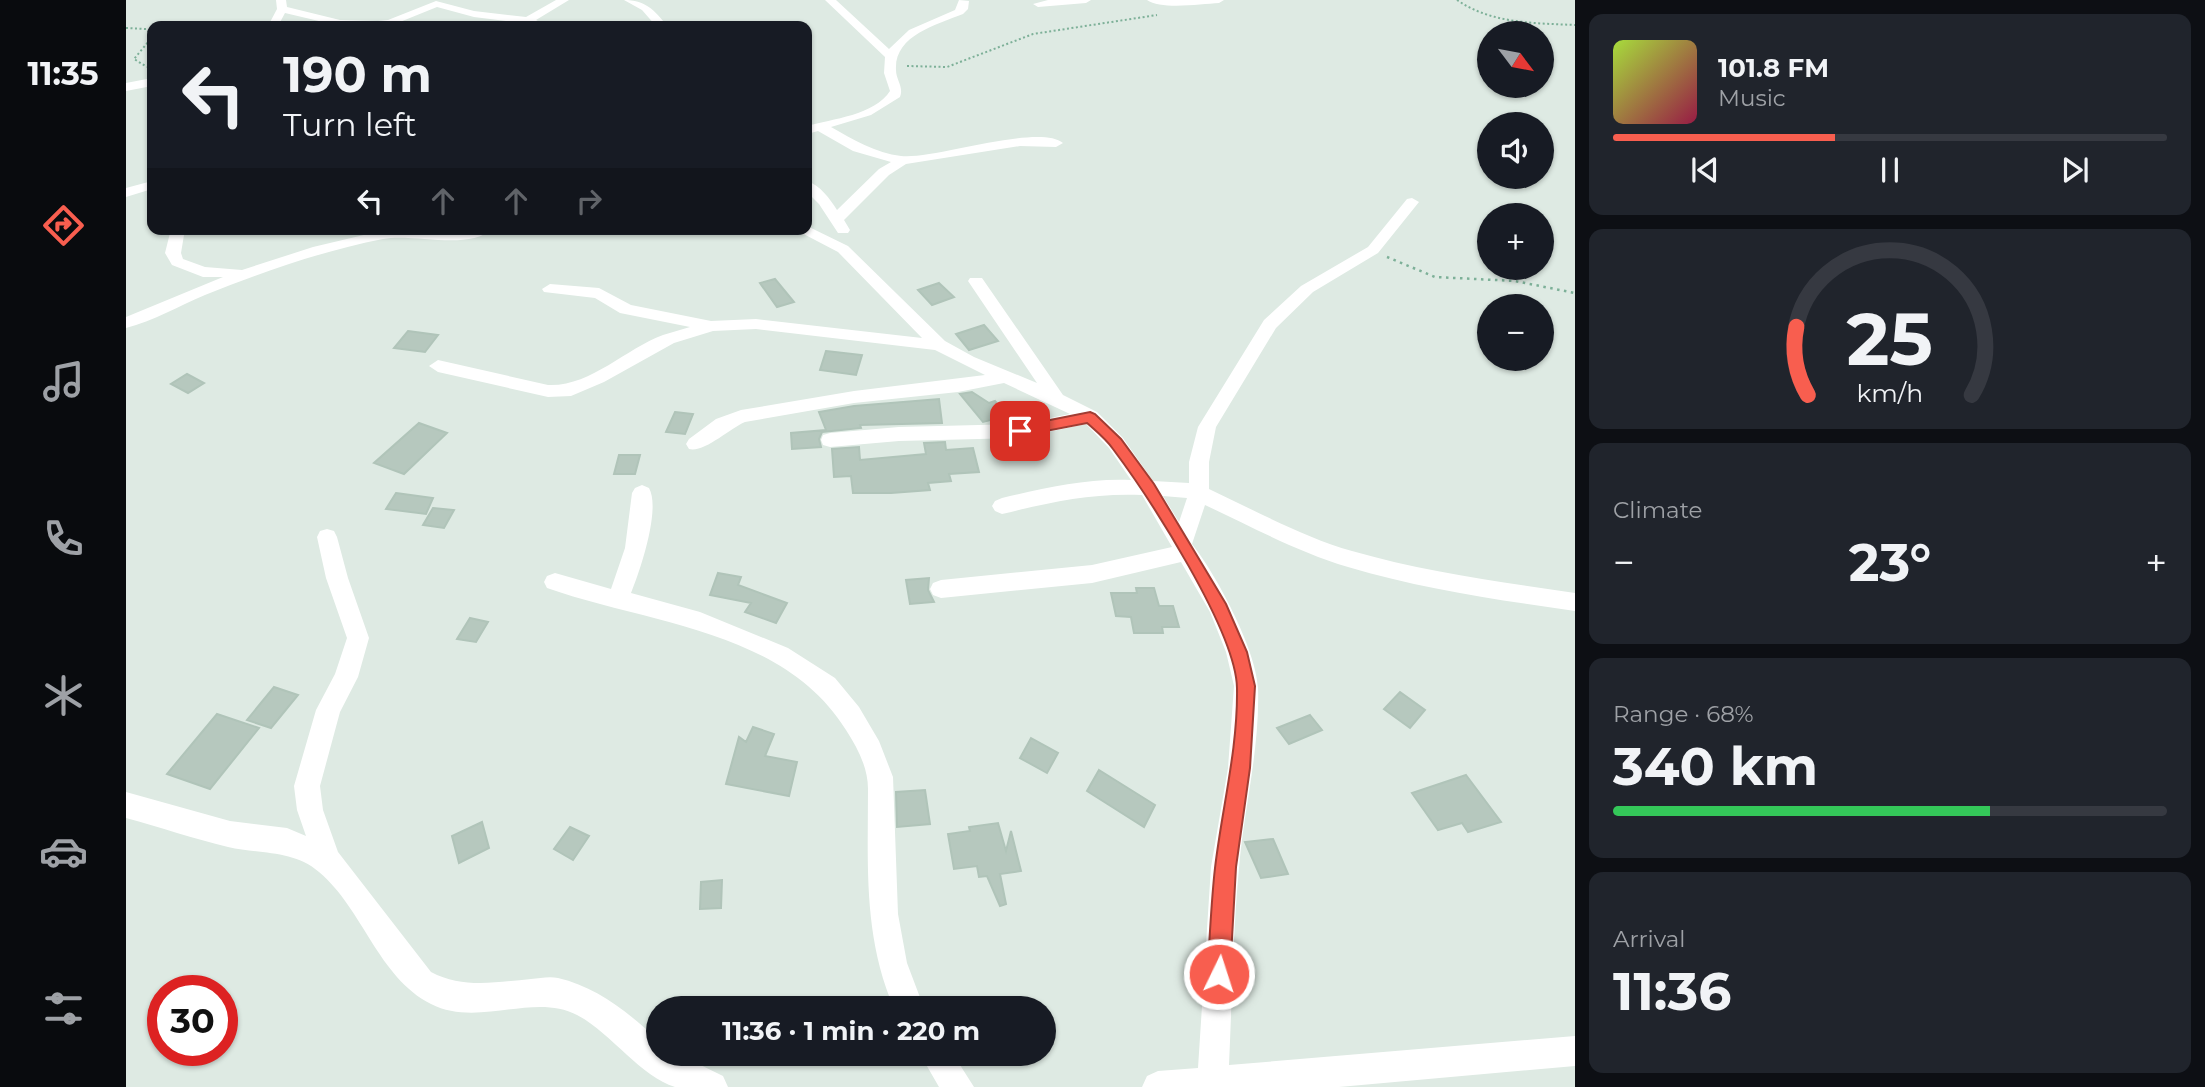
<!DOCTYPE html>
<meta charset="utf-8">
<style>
:root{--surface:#171b24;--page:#20242c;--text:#f1f3f6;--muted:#9ea1a6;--line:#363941;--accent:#f85e4f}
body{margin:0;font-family:Montserrat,sans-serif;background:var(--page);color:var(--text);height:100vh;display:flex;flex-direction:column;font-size:26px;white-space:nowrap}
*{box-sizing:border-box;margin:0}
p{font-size:23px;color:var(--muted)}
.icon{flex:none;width:38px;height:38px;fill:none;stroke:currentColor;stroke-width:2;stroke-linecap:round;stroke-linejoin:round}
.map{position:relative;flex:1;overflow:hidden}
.details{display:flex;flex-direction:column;gap:14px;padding:14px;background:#0d0f14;width:630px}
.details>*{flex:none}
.banner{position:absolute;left:21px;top:21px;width:665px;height:214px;border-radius:14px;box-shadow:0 2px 5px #0004;background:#171b24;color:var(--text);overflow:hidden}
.needle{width:46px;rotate:122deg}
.controls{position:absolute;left:1351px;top:21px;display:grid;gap:14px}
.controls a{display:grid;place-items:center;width:77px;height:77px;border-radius:50%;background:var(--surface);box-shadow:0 2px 5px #0004;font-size:35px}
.speed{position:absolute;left:21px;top:975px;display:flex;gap:14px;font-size:35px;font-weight:700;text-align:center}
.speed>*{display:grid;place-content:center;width:91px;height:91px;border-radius:50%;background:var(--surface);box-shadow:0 2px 5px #0004;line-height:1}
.speed .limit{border:10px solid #d22;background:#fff;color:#111}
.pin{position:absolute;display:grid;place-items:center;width:60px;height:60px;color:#fff;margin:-30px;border-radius:14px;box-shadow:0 4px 10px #0006}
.me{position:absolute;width:77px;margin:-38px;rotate:4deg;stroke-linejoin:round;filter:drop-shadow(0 0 5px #0008)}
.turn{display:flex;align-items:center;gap:24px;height:147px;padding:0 21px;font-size:32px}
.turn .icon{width:91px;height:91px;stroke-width:2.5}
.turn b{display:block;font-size:49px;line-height:60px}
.lanes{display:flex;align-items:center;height:66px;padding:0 21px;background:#0003;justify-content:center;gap:35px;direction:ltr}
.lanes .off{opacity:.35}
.big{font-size:52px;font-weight:700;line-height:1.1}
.details .card{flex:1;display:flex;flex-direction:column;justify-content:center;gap:10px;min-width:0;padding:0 24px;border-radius:14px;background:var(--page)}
.details .dial{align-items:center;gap:0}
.dial svg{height:182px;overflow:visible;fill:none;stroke:var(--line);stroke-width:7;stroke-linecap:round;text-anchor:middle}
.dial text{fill:var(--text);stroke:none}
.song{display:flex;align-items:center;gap:21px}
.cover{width:84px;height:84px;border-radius:10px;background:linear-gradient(135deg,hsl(80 70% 55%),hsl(340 70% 35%))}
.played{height:7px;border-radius:4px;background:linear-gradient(90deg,var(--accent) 40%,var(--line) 40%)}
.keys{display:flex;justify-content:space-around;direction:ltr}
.heat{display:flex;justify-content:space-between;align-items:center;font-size:38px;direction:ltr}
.charge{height:10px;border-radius:5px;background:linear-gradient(90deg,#34c759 68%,var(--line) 0)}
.trip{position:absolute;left:520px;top:996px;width:410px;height:70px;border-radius:35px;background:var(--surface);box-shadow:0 2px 5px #0004;font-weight:700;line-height:70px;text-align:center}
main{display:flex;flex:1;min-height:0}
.dock{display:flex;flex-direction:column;width:126px;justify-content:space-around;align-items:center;background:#090b0e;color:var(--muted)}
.dock .icon{width:49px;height:49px}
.dock .active{color:var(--accent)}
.dock b{font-size:32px;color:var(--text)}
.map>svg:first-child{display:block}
.building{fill:#b6c8be;stroke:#b0c4b9;stroke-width:2}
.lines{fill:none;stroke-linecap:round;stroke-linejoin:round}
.path-far1{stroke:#7db098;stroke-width:2;stroke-dasharray:2 2.5;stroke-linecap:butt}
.path{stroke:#7db098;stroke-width:2.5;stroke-dasharray:2.5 4.5;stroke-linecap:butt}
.minor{fill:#fff;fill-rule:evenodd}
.route{fill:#f85e4f;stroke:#a13d33;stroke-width:2}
</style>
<main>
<nav class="dock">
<b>11:35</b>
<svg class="icon active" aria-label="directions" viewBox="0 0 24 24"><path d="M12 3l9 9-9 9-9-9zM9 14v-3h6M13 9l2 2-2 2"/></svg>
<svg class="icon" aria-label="music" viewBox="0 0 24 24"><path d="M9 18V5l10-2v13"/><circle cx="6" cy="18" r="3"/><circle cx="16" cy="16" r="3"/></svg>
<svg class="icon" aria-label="phone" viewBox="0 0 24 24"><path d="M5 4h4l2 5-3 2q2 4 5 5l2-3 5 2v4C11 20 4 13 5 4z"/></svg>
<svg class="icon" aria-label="climate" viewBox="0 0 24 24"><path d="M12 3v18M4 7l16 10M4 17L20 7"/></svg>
<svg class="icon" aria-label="car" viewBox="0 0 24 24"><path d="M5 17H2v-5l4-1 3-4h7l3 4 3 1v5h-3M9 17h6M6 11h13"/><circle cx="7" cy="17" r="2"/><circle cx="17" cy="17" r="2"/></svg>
<svg class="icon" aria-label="filters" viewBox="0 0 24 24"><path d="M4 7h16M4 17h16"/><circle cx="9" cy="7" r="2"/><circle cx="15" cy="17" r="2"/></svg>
</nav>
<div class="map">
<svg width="1449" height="1087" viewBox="0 0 1449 1087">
<rect width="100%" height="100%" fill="#deeae3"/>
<path class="building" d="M 649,279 L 668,302 L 651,307 L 634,283 Z
M 813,283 L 828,297 L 806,305 L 792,290 Z
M 858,325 L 872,341 L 843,350 L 830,334 Z
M 282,331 L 312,335 L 299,352 L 268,348 Z
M 700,351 L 736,355 L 730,375 L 694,370 Z
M 61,374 L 78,383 L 62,393 L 45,384 Z
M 846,392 L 863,403 L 869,401 L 881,416 L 857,422 L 834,394 Z
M 813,399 L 816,423 L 734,425 L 735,428 L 696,432 L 693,439 L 695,447 L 666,449 L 665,433 L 700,430 L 693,412 L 728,406 Z
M 549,412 L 567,414 L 559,434 L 540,432 Z
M 293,423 L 321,433 L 278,474 L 248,463 Z
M 819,442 L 820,450 L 847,448 L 853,472 L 823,474 L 825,481 L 802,483 L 804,490 L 765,493 L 727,493 L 725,476 L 708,477 L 706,449 L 733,447 L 734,460 L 800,454 L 798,443 Z
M 493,455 L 514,455 L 509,474 L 488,474 Z
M 270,493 L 307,498 L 300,514 L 260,509 Z
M 307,508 L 328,510 L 318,528 L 297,525 Z
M 592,573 L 615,577 L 612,585 L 661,603 L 650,623 L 619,612 L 625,603 L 584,595 Z
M 803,578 L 802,590 L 808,602 L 784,604 L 780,580 Z
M 1010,588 L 1028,588 L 1033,606 L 1047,606 L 1053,627 L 1036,627 L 1037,633 L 1008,633 L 1005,617 L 990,616 L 985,593 L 1011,593 Z
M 344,618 L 362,622 L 350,642 L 331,639 Z
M 148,687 L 172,695 L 145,728 L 121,720 Z
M 1274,692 L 1299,710 L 1284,728 L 1258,709 Z
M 91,714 L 133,728 L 84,789 L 41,774 Z
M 1184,715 L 1196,730 L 1163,744 L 1151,728 Z
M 627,727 L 648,734 L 639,756 L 671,762 L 663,796 L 600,784 L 613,737 L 620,742 Z
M 905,738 L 932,753 L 921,773 L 894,758 Z
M 973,770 L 1029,805 L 1018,827 L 961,791 Z
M 1340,775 L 1375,822 L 1342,832 L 1336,823 L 1312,830 L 1286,793 Z
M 799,790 L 804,824 L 771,827 L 770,792 Z
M 356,822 L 363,848 L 333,863 L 326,836 Z
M 872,823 L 880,851 L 885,831 L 895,871 L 874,874 L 880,904 L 874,906 L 861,876 L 853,877 L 851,866 L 828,869 L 822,834 L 844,831 L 843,827 Z
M 444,827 L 463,836 L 447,860 L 428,849 Z
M 1147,839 L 1162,874 L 1135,878 L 1119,842 Z
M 596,880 L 595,908 L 574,909 L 575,882 Z"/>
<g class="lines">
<path class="path-far1" d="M 1331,0 C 1366,24 1408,23 1449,25
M 0,28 L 20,29 L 24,33 L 23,41 L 8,59 L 21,67
M 781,66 L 821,67 L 907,34 L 1031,15"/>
<path class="path" d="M 1261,257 L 1309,277 L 1389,281 L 1449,293"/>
<path class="minor" d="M 150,0 L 160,0 L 161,7 L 214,20 L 252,21 L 262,20 L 310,1 L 348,11 L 400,17 L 430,0 L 443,0 L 410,20 L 422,26 L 348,17 L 311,7 L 264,26 L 214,26 L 159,13 L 152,26 L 142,26 L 151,9 Z
M 498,0 C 519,0 529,10 541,26 L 530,26 L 516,10 Z
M 699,0 L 710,0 L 763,49 L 783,30 L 829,10 L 833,0 L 843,1 L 842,9 L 837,14 C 809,25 768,36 770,70 C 770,80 778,87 774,97 L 745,115 L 705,127 C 726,139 750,153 775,156 C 808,160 912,123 937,143 L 930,147 L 894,146 L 780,164 L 763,175 L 718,220 L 724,230 L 722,233 L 712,233 L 693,204 L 681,192 L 681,181 C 694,185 704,199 711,210 L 753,169 L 765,162 L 727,151 L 692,131 L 681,134 L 681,126 C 706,119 749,115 764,91 L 758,73 L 759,57 Z
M 922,0 L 965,0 L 960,3 L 912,7 L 907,4 Z
M 1021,0 L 1098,0 L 1093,3 C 1075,4 1035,10 1021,0 Z
M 26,78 L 26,86 L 0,91 L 0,83 Z
M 26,181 L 26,189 L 0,197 L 0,188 Z
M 1286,198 L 1293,202 L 1252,253 L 1187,292 L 1150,328 L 1090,427 L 1083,462 L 1083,489 C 1130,511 1177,537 1226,551 C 1299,572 1374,582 1449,593 L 1449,611 C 1372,600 1296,589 1222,567 C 1172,552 1126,527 1079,505 L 1066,544 C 1090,574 1130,649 1132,688 C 1134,749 1118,808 1113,868 C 1107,933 1106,1000 1103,1065 L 1449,1036 L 1449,1066 L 1213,1087 L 1016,1087 L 1021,1076 L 1032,1071 L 1072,1068 L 1085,867 L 1102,768 L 1108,686 L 1100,652 L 1084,612 L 1055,562 L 966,583 L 815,598 L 807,595 L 804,589 L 807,583 L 815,580 L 966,565 L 1046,547 L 1016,495 C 964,493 926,502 876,514 L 869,511 L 866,506 L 869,501 L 876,498 C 919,488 961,478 1005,480 L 983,448 L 960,424 L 894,438 L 773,441 L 704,447 L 697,445 L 695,440 L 697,435 L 704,433 L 773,427 L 894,424 L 944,414 L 878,383 L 832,392 L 728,403 L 619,422 C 603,429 578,453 563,449 L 560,444 L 563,439 L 590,419 L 615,410 L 728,391 L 859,375 L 809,350 L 630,329 L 587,331 L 548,343 L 478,382 L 445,396 L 422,397 L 312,372 L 303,366 L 312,360 L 422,385 C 464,387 499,349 537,335 C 546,332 555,330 564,327 L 494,313 L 469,298 L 418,292 L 416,289 L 424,284 L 473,288 L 505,305 L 585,321 L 630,319 L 796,338 L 712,252 L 668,229 L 681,229 L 681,226 L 722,246 L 819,341 L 848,357 L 911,383 L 842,281 L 844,278 L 856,278 L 937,395 L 971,412 L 997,438 L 1027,481 L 1063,483 L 1063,462 L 1072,427 L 1138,320 L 1175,286 L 1242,247 L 1281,199 ZM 1037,496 L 1061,498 L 1053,522 Z
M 45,229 L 59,229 L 55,253 L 57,259 L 79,267 L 116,270 L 187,247 L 259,230 L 366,229 C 343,251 287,233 257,239 C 196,251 136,272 79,295 C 53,306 27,321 0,328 L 0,317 L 97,277 L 77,277 L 46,265 L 39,253 Z
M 516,485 L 523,488 C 535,509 514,571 505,593 L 574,612 L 662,648 L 709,678 L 733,707 L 753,741 L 767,777 L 772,914 L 781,963 L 798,1008 L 768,1008 C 737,937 742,864 742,789 C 742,767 731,747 720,730 C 657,629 522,624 421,588 L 418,582 L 421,576 L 429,573 L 485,589 L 499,548 L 506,493 L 509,488 Z
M 201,529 L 208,531 L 211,537 L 222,578 L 243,638 L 232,677 L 214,712 L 194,786 L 197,810 L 212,852 L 305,972 C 337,989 371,982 405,979 C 414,978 424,976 432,978 C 471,987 503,1013 532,1040 L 532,1054 L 552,1054 L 597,1076 L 602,1087 C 586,1087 564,1087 549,1087 C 515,1077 484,1032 451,1015 C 408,992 352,1028 305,1004 C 252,977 237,909 193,872 C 168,850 133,854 102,847 C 68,839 34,827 0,818 L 0,792 L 104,821 L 161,828 L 180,836 L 171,810 L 168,786 L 190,710 L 209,674 L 221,638 L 200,578 L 191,537 L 194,531 Z
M 794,1054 L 827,1054 L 848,1087 L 813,1087 Z"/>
</g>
<path class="route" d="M 964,412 L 969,414 L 995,439 L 1028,484 L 1100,604 L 1121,652 L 1129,686 L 1124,768 L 1110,867 L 1104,974 L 1100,982 L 1093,985 L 1085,982 L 1081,974 C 1084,939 1085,903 1089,868 C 1096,808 1112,749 1111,688 C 1110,631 1023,497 987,449 C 980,439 970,431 961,423 L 894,436 L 886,431 L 894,426 Z"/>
</svg>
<div class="controls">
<a><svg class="needle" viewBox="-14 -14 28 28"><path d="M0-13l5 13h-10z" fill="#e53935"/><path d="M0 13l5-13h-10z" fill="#9ea1a6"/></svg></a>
<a><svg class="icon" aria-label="sound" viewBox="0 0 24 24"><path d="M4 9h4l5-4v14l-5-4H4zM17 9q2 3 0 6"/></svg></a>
<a>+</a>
<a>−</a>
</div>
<div class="speed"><div class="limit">30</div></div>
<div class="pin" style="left:894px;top:431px;background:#d93025"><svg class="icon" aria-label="arrive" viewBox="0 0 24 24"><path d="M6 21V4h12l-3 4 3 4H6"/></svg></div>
<svg class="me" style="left:1093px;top:974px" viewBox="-20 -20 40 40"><circle r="17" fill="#f85e4f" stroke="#fff" stroke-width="3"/><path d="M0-11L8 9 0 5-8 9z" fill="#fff"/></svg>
<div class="trip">11:36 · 1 min · 220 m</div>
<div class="banner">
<div class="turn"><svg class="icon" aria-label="left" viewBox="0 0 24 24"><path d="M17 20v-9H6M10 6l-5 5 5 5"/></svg><div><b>190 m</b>Turn left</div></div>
<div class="lanes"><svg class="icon" aria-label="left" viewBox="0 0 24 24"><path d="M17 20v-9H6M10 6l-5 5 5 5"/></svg><svg class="icon off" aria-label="ahead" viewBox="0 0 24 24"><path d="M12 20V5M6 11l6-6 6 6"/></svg><svg class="icon off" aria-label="ahead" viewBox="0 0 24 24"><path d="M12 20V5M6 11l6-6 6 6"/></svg><svg class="icon off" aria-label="right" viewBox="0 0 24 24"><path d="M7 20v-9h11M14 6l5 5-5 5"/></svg></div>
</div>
</div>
<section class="details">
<div class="card">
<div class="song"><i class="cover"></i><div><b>101.8 FM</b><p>Music</p></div></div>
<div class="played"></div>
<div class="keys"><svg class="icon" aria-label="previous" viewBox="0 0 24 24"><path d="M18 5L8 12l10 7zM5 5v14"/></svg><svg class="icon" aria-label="pause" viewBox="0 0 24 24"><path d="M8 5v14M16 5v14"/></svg><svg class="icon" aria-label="next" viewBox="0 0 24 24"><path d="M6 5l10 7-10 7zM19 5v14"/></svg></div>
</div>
<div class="card dial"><svg viewBox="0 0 100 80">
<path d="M14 69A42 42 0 1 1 86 69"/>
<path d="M14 69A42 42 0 0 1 9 39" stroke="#f85e4f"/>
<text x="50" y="56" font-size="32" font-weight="700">25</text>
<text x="50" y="72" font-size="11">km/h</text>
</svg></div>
<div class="card"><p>Climate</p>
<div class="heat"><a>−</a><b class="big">23°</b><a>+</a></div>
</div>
<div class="card"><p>Range · 68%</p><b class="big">340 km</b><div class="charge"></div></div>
<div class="card"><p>Arrival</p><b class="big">11:36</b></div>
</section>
</main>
